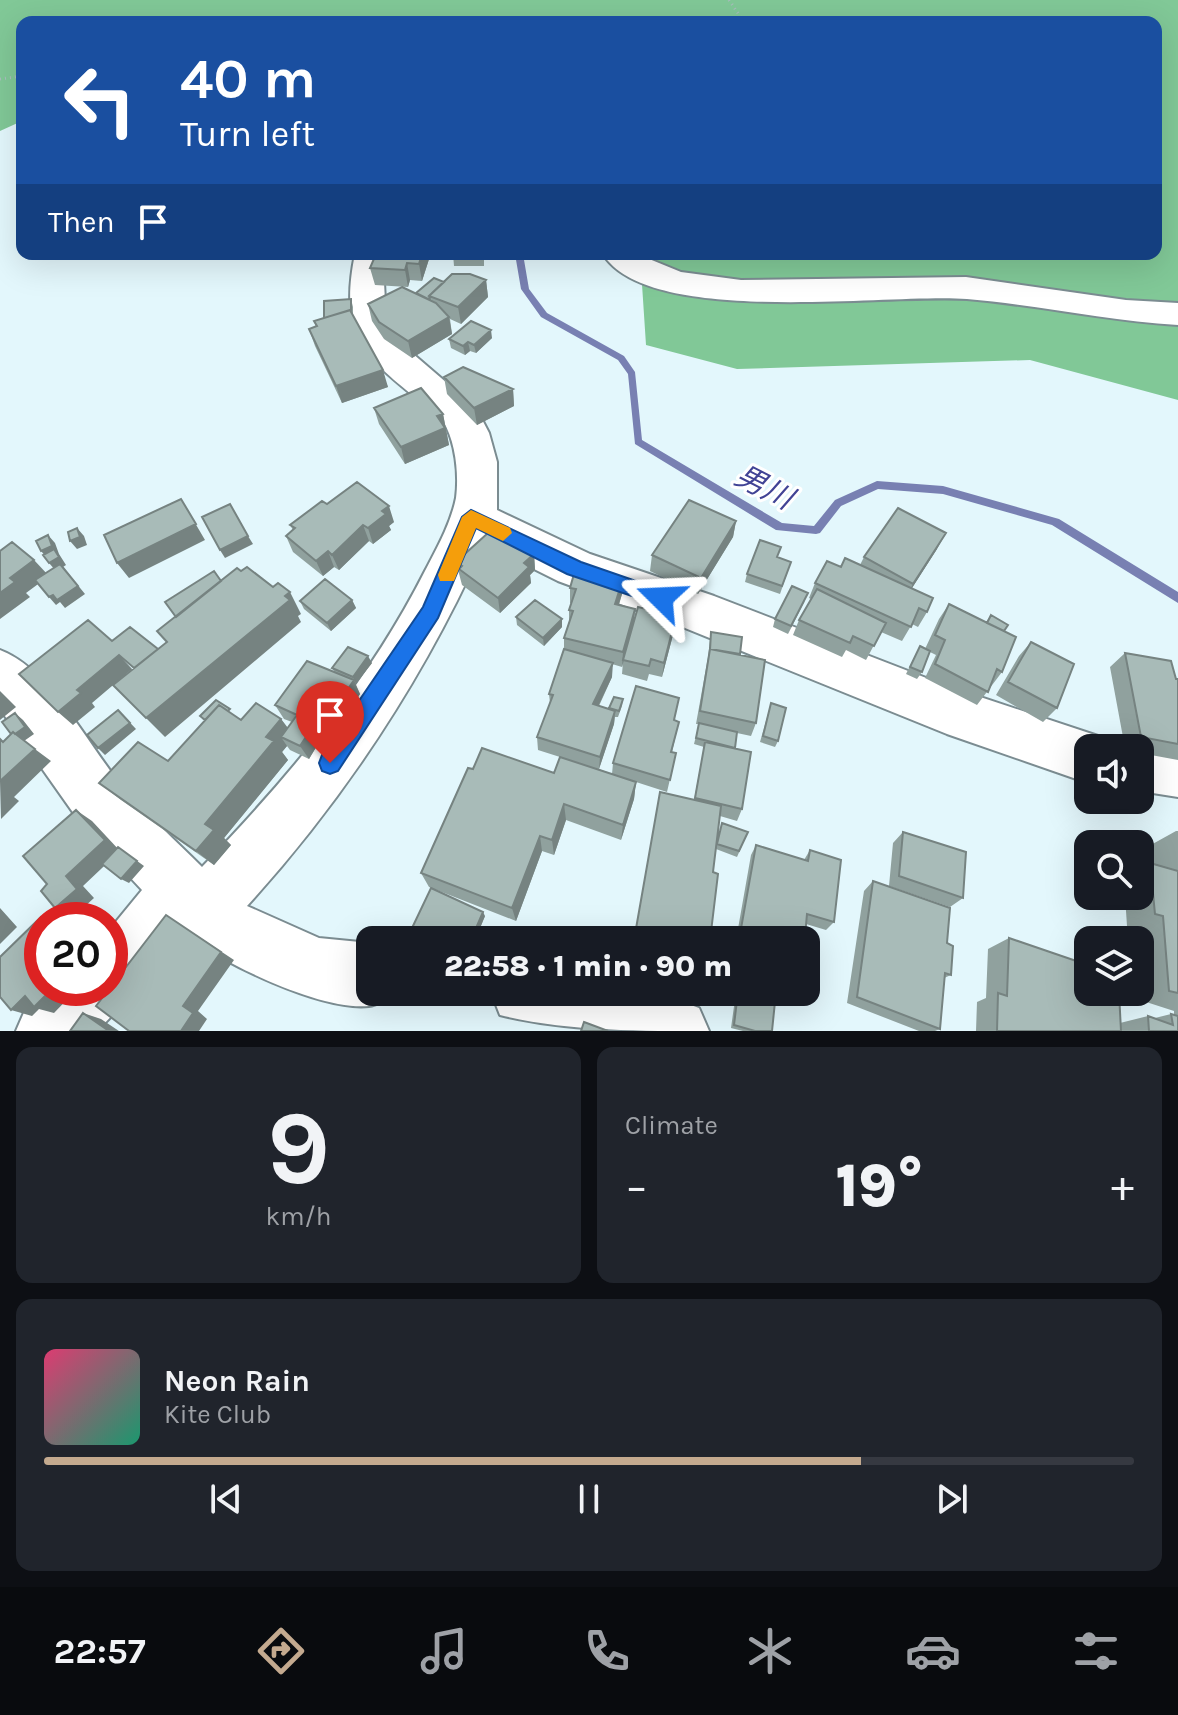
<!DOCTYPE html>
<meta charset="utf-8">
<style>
:root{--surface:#171b24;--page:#20242c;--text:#f1f3f6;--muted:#9ea1a6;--line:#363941;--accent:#c4aa8f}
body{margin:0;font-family:Karla,"Noto Sans JP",sans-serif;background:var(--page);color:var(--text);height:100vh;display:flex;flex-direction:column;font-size:30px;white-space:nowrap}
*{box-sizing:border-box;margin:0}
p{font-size:26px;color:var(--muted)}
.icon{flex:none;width:44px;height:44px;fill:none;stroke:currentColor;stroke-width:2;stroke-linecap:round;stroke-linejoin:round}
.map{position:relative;height:1031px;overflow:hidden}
.details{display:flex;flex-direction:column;gap:16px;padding:16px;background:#0d0f14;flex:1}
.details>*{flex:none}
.guide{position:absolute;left:16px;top:16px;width:1146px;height:244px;border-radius:16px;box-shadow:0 8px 32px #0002;background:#1a4fa0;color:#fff;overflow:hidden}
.tools{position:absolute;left:1074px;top:734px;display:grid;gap:16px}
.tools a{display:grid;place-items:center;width:80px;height:80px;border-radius:16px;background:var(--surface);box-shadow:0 8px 32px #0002;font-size:40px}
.speed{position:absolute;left:24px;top:902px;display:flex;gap:16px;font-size:40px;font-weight:700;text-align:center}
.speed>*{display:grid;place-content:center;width:104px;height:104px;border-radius:50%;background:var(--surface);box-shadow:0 8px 32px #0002;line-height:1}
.speed .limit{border:12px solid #d22;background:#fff;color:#111}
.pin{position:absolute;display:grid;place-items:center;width:68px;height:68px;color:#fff;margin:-82px -34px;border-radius:50% 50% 50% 0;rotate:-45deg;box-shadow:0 0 8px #0007}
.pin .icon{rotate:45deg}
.me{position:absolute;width:88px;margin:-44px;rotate:291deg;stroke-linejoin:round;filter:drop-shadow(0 0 6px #0008)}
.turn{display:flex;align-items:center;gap:28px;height:168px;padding:0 32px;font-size:36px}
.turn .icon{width:104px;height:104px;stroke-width:2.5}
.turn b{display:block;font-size:56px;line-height:68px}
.then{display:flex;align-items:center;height:76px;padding:0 32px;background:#0003;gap:16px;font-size:30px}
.big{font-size:60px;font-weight:800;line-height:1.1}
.details .widget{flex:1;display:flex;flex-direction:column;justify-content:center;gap:12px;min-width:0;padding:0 28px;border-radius:16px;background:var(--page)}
.details .dial{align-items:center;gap:0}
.dial b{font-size:104px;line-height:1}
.song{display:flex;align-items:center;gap:24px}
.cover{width:96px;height:96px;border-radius:12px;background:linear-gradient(135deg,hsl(340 70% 55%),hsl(160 70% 35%))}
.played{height:8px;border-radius:4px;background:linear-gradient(90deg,var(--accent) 75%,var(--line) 75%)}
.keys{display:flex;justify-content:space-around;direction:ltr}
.heat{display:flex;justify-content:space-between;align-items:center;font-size:44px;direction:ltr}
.details .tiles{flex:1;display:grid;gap:16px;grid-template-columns:1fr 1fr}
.widget:last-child{grid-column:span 2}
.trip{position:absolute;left:356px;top:926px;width:464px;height:80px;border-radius:16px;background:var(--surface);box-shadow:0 8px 32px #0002;font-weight:800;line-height:80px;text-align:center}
.tabs{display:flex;height:128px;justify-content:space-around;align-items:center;background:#090b0e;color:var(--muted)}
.tabs .icon{width:56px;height:56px}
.tabs .selected{color:var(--accent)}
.tabs b{font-size:36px;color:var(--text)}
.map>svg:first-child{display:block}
.forest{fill:#81c897}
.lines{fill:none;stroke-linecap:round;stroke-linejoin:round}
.stream{fill:#7880b2;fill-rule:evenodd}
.minor-casing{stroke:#7b8c91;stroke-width:4}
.path-far1{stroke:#acbcc0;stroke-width:3;stroke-dasharray:1 4;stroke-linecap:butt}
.path{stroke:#acbcc0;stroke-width:4;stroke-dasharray:2 5;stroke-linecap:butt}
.minor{fill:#fff;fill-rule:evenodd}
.wall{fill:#90a19e}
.shaded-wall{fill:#768381}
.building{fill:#a8bbb8;stroke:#768381;stroke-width:2}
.route{fill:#1a73e8;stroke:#114b97;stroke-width:2}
.slow{fill:#f59e0b}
.labels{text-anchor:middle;stroke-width:6;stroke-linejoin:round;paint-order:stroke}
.water-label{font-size:30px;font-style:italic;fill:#414395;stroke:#fff}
</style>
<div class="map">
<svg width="1178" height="1031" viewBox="0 0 1178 1031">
<rect width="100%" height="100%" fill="#e3f7fc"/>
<path class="forest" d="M 0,0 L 1178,0 L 1178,400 L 1030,360 L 737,369 L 646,345 L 640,254 L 1156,254 L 1156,22 L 22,22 L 22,121 L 0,131 Z"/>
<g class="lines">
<path class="stream" d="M 515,254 L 523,254 L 529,289 L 547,313 L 624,356 L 635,372 L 642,440 L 782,523 L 814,526 L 835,500 L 877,481 L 943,486 L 1059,519 L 1178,592 L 1178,603 L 1052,525 L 943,494 L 878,489 L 841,506 L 820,533 L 816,534 L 776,530 L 635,444 L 628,374 L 618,360 L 541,317 L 521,289 Z"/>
<g class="minor-casing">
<path id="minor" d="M 355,254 L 389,254 L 384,282 L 386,321 L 398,341 L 476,408 L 489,433 L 497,462 L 497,510 L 590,554 L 714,596 L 947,686 L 1107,739 L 1111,748 L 1088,748 L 1088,783 L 947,734 L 680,626 L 558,581 L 484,544 C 424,678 346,797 247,906 L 319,938 L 370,943 L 370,992 L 394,992 L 392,997 C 385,1000 376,1006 369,1006 C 321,1011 222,963 184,934 L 163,963 L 97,1031 L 16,1031 L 26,1008 L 48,988 L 110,988 L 110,929 L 142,890 L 84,828 L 0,709 L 0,650 C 51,669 88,746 123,787 C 147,815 176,841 202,867 C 288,778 369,682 425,571 C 437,548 451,523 456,498 C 459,475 456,442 443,421 C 379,363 335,352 355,254 Z
M 603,254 L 637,254 L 681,272 L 741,280 L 966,277 L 1126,300 L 1178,303 L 1178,325 C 1107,321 1038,305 967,299 C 888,293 648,328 603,254 Z
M 1140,739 L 1178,743 L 1178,797 L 1140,791 L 1140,748 L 1120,748 Z
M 491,992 L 656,992 L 699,1008 L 709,1031 C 641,1031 564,1031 500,1015 Z"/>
</g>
<path class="path-far1" d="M 729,0 L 744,22
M 0,79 L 22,76"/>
<path class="path" d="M 919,254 L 937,258"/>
<use href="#minor" class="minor"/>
</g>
<path class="wall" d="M 376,254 L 430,254 L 430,256 L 422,281 L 410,280 L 408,287 L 375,285 L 370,268 Z
M 453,254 L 484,254 L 484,266 L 454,266 Z
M 486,280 L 488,297 L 461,324 L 450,319 L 452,334 L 412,358 L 384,339 L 372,321 L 368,304 L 416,293 L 444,282 Z
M 351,299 L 353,307 L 353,315 L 388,387 L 342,403 L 315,346 L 309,329 L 316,327 L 314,321 L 324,318 Z
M 492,338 L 476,353 L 470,351 L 465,355 L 451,348 L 449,339 Z
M 444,377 L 513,389 L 514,406 L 477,425 L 447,394 Z
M 374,408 L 443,414 L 449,445 L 405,464 L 379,424 Z
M 327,504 L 394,522 L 389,526 L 391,530 L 373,544 L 369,541 L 339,570 L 334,567 L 323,576 L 293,552 L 286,536 L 293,530 L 290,525 Z
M 736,521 L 733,537 L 698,594 L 650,571 L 652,555 Z
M 494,536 L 534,554 L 535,570 L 530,575 L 531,583 L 500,613 L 462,585 L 456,562 Z
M 937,549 L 912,588 L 927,612 L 918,627 L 912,624 L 902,641 L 881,632 L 866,660 L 846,650 L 842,657 L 793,635 L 799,620 L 811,599 L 809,598 L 815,583 L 841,567 L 860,565 L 864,557 Z
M 777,557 L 791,562 L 780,594 L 745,582 L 747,574 Z
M 623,579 L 622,594 L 619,605 L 634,622 L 676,616 L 674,631 L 662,677 L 649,674 L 647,681 L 622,674 L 623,662 L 622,667 L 612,664 L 612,677 L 599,706 L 609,709 L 623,699 L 622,706 L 618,717 L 615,717 L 614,724 L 599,769 L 612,774 L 613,763 L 675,720 L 679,722 L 672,752 L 676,753 L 667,792 L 636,782 L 634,799 L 621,840 L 566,820 L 554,855 L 542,851 L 516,921 L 429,887 L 421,873 L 473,769 L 554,773 L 560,757 L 538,750 L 537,737 L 550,703 L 549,694 L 564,649 L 564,638 L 569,622 L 569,610 L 571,603 L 570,603 L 570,588 Z
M 352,600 L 356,608 L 331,631 L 304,609 L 300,601 Z
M 805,601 L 788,634 L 773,627 L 775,619 Z
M 949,604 L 986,622 L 991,615 L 1004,631 L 1002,672 L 977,705 L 925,678 L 936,655 L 930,652 L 922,672 L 917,679 L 906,674 L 920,646 L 925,649 L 939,619 Z
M 516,617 L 562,627 L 544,646 L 517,625 Z
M 711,632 L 740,655 L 756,723 L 751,736 L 737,733 L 735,748 L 742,809 L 737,821 L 720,816 L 716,846 L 722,823 L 748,832 L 737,857 L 716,849 L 713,872 L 710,940 L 694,800 L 704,747 L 694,744 L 699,724 L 696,724 L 708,657 Z
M 1031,642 L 1057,708 L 1043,722 L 996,695 L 1019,656 Z
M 1125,653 L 1178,679 L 1178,760 L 1140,753 L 1140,748 L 1125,748 L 1110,667 Z
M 372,663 L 355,684 L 360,694 L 328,743 L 321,739 L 309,759 L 290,750 L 287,746 L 282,752 L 288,760 L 224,838 L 231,845 L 214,865 L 121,800 L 99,783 L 168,761 L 204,721 L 200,716 L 235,716 L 241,720 L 281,719 L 288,728 L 292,722 L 284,719 L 275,705 L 335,673 L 332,668 Z
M 771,703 L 778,741 L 775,747 L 760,742 Z
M 1176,831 L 1178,831 L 1178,1031 L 976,1031 L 977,1002 L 986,998 L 988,949 L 1009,938 L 1120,1023 L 1148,1016 L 1155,1018 L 1171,1014 L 1174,1015 L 1174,1011 L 1140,1000 L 1140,940 L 1136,940 L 1135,928 L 1127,926 L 1125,896 L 1140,896 L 1140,868 L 1151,863 L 1149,846 Z
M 903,832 L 963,898 L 950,907 L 889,886 L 893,843 Z
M 756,845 L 804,860 L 810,850 L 834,922 L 826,930 L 806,924 L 805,936 L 801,940 L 736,940 L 751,855 Z
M 873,881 L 951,975 L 944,978 L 940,1029 L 935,1031 L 919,1031 L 847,1003 L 864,891 Z
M 485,916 L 475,940 L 433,940 L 415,932 L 412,928 Z
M 736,992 L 776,992 L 772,1031 L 743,1031 L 731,1028 Z"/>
<path class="shaded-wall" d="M 422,254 L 430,254 L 430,256 L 422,281 L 419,264 Z
M 407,263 L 410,280 L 408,287 L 405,270 Z
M 486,280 L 488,297 L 461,324 L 458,307 Z
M 449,317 L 452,334 L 412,358 L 408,341 Z
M 491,330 L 492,338 L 476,353 L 474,345 Z
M 468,342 L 470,351 L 465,355 L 463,346 Z
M 383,370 L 388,387 L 342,403 L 336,386 Z
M 513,389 L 514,406 L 477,425 L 474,408 Z
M 443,414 L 449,445 L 405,464 L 401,447 L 437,416 Z
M 181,499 L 205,540 L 129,578 L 117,563 Z
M 389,506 L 394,522 L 389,526 L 391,530 L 373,544 L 368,528 L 382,511 Z
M 736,521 L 733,537 L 698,594 L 701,578 Z
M 363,525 L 369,541 L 339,570 L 332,555 Z
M 77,528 L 84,536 L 87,545 L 77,549 L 70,541 Z
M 946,533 L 937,549 L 905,599 L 913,584 Z
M 48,535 L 55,543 L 59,554 L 66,565 L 63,567 L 85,594 L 65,608 L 60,602 L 56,605 L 49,597 L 56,571 L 49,563 L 48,559 L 41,551 Z
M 248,536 L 253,544 L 225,558 L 220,550 Z
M 328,551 L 334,567 L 323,576 L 316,561 Z
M 534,554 L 535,570 L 530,575 L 531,583 L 500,613 L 498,598 L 524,563 Z
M 34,560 L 49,576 L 26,593 L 30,597 L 0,619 L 0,593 L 10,578 Z
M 623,579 L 622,594 L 614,619 L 615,604 Z
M 290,592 L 301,614 L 298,616 L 301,622 L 165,737 L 146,718 Z
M 352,600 L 356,608 L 331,631 L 327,623 Z
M 635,609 L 634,624 L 622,667 L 623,652 Z
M 676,616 L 674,631 L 662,677 L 664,663 Z
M 562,619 L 562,627 L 544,646 L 543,638 Z
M 119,655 L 132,669 L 92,703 L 95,707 L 73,725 L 58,712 L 77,690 Z
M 368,656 L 372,663 L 356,684 L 353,677 Z
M 613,663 L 612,677 L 593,717 L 593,704 Z
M 354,680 L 360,694 L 328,743 L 320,730 Z
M 0,691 L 16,707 L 0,720 Z
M 118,710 L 136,729 L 105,755 L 98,748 Z
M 615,711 L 614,724 L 599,769 L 600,757 Z
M 15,713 L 23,720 L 34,734 L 24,741 L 51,761 L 14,797 L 19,801 L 1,819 L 0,781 L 13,736 Z
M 281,719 L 295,738 L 281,737 L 287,746 L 282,752 L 288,760 L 224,838 L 231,845 L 214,865 L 196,851 L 205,824 L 266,737 Z
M 313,726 L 321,739 L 309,759 L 300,746 Z
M 636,782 L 634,799 L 621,840 L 623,825 Z
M 564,804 L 566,820 L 554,855 L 552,840 Z
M 76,810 L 92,821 L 120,851 L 83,886 L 94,898 L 73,917 L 55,908 L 66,876 Z
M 540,836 L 542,851 L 516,921 L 512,908 Z
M 118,847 L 144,866 L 129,883 L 121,879 Z
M 0,908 L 17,927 L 0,944 Z
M 483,912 L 485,916 L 475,940 L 471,940 Z
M 166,915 L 234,960 L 198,1011 L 207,1019 L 199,1031 L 181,1031 L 183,1006 Z
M 53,988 L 78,988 L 54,1013 L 39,1009 L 32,1016 L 11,1010 L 25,996 Z
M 83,1013 L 101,1019 L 119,1031 L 109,1031 Z"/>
<path class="building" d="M 376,254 L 422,254 L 419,264 L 407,263 L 405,270 L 370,268 Z
M 453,254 L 483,254 L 483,257 L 452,258 Z
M 452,274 L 470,274 L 486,280 L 458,307 L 429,296 Z
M 434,278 L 444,282 L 429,296 L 430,300 L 416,293 Z
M 402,287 L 436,303 L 449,317 L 408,341 L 379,322 L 368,304 Z
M 351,299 L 351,310 L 324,318 L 324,301 Z
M 350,310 L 383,370 L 336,386 L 309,329 L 317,326 L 314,321 Z
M 471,321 L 491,330 L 474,345 L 468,342 L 463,346 L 449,339 Z
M 463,367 L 513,389 L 474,408 L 444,377 Z
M 421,388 L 443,414 L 437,416 L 445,428 L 401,447 L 374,408 Z
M 357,482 L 389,506 L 382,511 L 386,514 L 368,528 L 363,525 L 332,555 L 328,551 L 316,561 L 286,536 L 295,528 L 290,525 L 322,501 L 327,504 Z
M 181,499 L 196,524 L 117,563 L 104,535 Z
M 689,500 L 736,521 L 701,578 L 652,555 Z
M 230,504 L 248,536 L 220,550 L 202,517 Z
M 898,508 L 946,533 L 913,584 L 864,557 Z
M 77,528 L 80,537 L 70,541 L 68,532 Z
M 500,531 L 534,554 L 524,563 L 529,567 L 498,598 L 459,569 L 462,566 L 456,562 L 489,532 L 494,536 Z
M 48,535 L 52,546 L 41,551 L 36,541 Z
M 760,540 L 781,547 L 777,557 L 791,562 L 782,586 L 747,574 Z
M 12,542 L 34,560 L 10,578 L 15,582 L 0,593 L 0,551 Z
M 54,549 L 59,557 L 49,563 L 43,555 Z
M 845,558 L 933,598 L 927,612 L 919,608 L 911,627 L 815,583 L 827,561 L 841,567 Z
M 60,564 L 78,586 L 57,600 L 53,595 L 49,597 L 35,580 Z
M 247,567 L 273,587 L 278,583 L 290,592 L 285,596 L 290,600 L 146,718 L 113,685 L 167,642 L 157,631 L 237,568 L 241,571 Z
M 576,567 L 623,579 L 615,604 L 635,609 L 623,652 L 564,638 L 573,611 L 569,610 L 576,589 L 570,588 Z
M 214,571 L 221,581 L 176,617 L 165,602 Z
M 325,579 L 352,600 L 327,623 L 300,601 Z
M 792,586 L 808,593 L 791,626 L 775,619 Z
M 817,589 L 886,623 L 874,646 L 853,636 L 850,643 L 799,620 Z
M 535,600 L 562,619 L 543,638 L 516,617 Z
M 949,604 L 1016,637 L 1002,672 L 997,669 L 988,692 L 935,664 L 945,640 L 935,635 Z
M 638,607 L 676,616 L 664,663 L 651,659 L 649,666 L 623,660 Z
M 991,615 L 1008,625 L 1004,631 L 987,623 Z
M 88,620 L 112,641 L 130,627 L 158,649 L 134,668 L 119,655 L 77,690 L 81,693 L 58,712 L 19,674 Z
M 711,632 L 742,637 L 740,654 L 710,649 L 710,650 Z
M 1031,642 L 1074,664 L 1057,708 L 1008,682 Z
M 920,646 L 930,651 L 922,672 L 910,667 Z
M 348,647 L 368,656 L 353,677 L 332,668 Z
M 564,649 L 613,663 L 593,704 L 615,711 L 600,757 L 537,737 L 553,695 L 549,694 Z
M 710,649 L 765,660 L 756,723 L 700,711 Z
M 1125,653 L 1171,661 L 1176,679 L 1178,679 L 1178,744 L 1141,737 Z
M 307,661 L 354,680 L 320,730 L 313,726 L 300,746 L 281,737 L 297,715 L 275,705 Z
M 636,686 L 679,698 L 674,720 L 679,722 L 671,752 L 676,753 L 670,780 L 613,763 Z
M 614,697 L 623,699 L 619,711 L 609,708 Z
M 216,700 L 230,709 L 228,711 L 219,705 L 205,720 L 200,716 Z
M 256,703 L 281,719 L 266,737 L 274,741 L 205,824 L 214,830 L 196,851 L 99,783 L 138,742 L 168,761 L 219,705 L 241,720 Z
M 771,703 L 786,708 L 778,741 L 763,736 Z
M 118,710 L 130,723 L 98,748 L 87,735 Z
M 15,713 L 25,727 L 15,734 L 13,732 L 11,734 L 2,722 Z
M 699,723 L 737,732 L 735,748 L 696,738 Z
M 13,732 L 35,749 L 0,781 L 0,739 L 3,742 Z
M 705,742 L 751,752 L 742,809 L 695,798 Z
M 482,748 L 554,773 L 560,757 L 636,782 L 623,825 L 564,804 L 552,840 L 540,836 L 512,908 L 421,873 L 468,768 L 473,769 Z
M 660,792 L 721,806 L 713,872 L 718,874 L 710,940 L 634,940 Z
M 76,810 L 105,840 L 66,876 L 77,889 L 55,908 L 41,891 L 47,884 L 23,856 Z
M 722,823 L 748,832 L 739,851 L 717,844 Z
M 903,832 L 966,852 L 963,898 L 899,876 Z
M 756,845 L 808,861 L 810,850 L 841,860 L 834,922 L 807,914 L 805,936 L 786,930 L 785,940 L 758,940 L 740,934 Z
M 118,847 L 137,861 L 121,879 L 102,864 Z
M 1150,863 L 1178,871 L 1178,993 L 1169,991 L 1163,916 L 1155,914 Z
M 873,881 L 950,908 L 947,943 L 953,946 L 951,975 L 945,973 L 940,1029 L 857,997 Z
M 431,888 L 483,912 L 471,940 L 439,940 L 412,928 Z
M 166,915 L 221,952 L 183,1006 L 193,1013 L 181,1031 L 129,1031 L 96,1006 Z
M 41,917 L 44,920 L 42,920 L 42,988 L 53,988 L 34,1007 L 25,996 L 11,1010 L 0,997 L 0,957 Z
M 1009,938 L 1088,965 L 1088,992 L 1119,992 L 1121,1031 L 997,1031 L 998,993 L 1007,996 Z
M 738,992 L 776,992 L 772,1031 L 755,1031 L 734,1025 Z
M 83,1013 L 109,1031 L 70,1031 Z
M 1171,1014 L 1178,1016 L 1178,1031 L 1149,1031 L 1148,1016 L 1173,1025 Z
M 584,1022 L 608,1031 L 581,1031 Z"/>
<path class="route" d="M 471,510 L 581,562 L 668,592 L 671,598 L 661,606 L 567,574 L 476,528 L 438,618 L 338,771 L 330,774 L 322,771 L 319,763 L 322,755 L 423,607 L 462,517 Z"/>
<path class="slow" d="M 471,510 L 510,528 L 512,533 L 503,541 L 476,528 L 454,581 L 440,581 L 438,575 L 462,517 Z"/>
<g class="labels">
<g class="water-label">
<text transform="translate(764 487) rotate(27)" y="10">男川</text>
</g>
</g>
</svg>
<div class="tools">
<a><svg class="icon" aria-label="sound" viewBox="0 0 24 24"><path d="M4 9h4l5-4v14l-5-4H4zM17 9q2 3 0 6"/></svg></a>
<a><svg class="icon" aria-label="search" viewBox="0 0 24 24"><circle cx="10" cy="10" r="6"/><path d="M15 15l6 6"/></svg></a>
<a><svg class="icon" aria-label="layers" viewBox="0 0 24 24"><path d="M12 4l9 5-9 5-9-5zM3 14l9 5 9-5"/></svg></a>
</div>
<div class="speed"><div class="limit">20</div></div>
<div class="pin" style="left:330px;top:763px;background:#d93025"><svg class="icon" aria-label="arrive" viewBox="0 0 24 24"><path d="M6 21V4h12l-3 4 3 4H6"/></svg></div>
<svg class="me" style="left:661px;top:598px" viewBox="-20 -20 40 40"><path d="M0-17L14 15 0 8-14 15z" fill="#1a73e8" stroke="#fff" stroke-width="4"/></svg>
<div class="trip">22:58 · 1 min · 90 m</div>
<div class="guide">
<div class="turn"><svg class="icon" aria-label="left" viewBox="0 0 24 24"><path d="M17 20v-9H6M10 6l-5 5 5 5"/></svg><div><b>40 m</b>Turn left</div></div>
<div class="then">Then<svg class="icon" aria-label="arrive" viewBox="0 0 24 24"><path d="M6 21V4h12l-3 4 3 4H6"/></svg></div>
</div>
</div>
<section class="details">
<div class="tiles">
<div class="widget dial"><b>9</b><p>km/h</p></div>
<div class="widget"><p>Climate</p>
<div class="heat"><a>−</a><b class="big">19°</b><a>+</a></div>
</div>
<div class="widget">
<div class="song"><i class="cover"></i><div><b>Neon Rain</b><p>Kite Club</p></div></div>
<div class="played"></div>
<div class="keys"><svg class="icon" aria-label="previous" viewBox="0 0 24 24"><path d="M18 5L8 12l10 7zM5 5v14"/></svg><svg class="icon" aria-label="pause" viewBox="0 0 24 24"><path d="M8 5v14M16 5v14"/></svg><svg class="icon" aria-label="next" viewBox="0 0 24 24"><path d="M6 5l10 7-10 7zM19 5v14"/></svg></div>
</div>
</div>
</section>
<nav class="tabs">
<b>22:57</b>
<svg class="icon selected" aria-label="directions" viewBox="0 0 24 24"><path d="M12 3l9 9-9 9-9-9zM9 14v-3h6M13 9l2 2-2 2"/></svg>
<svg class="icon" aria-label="music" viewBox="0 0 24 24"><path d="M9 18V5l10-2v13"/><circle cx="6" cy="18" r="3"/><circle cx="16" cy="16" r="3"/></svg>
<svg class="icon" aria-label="phone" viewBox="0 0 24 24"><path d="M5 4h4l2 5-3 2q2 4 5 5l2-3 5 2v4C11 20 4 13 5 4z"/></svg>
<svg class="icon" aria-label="climate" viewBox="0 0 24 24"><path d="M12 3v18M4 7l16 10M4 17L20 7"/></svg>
<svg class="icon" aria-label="car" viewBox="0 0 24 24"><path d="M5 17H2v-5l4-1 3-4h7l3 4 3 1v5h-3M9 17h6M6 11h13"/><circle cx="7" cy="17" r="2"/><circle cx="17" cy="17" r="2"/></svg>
<svg class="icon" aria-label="filters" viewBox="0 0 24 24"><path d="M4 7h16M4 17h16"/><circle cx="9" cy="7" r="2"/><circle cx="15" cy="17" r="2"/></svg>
</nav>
